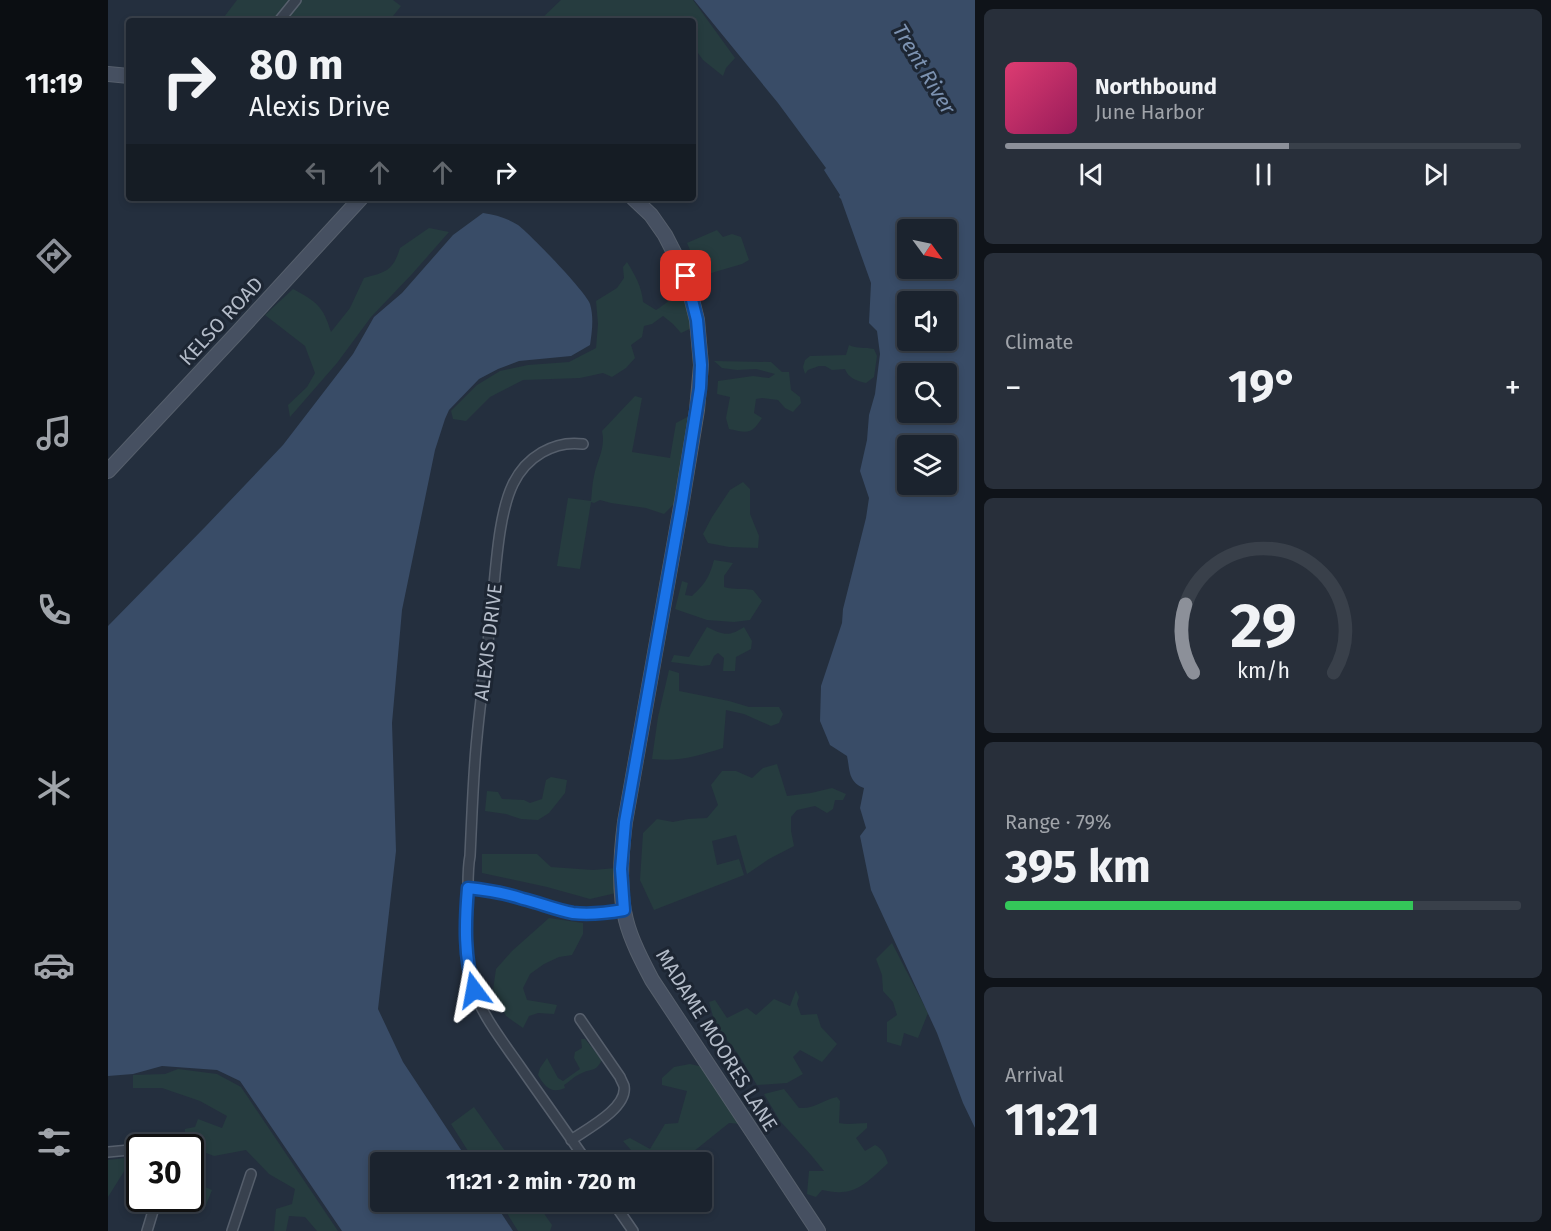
<!DOCTYPE html>
<meta charset="utf-8">
<style>
:root{--surface:#1b232e;--page:#282f3a;--text:#f1f3f6;--muted:#a0a4aa;--line:#39404a;--accent:#8c9099}
body{margin:0;font-family:"Fira Sans",sans-serif;background:var(--page);color:var(--text);height:100vh;display:flex;flex-direction:column;font-size:22px;white-space:nowrap}
*{box-sizing:border-box;margin:0}
p{font-size:20px;color:var(--muted)}
.icon{flex:none;width:33px;height:33px;fill:none;stroke:currentColor;stroke-width:2;stroke-linecap:round;stroke-linejoin:round}
.map{position:relative;flex:1;overflow:hidden}
.drawer{display:flex;flex-direction:column;gap:9px;padding:9px;background:#0f1319;width:576px}
.drawer>*{flex:none}
.guide{position:absolute;left:18px;top:18px;width:570px;height:183px;border-radius:6px;box-shadow:0 3px 9px #0003,0 0 0 2px var(--line);background:#1b232e;color:var(--text);overflow:hidden}
.needle{width:39px;rotate:123deg}
.buttons{position:absolute;left:789px;top:219px;display:grid;gap:12px}
.buttons a{display:grid;place-items:center;width:60px;height:60px;border-radius:6px;background:var(--surface);box-shadow:0 3px 9px #0003,0 0 0 2px var(--line);font-size:30px}
.speed{position:absolute;left:18px;top:1134px;display:flex;gap:12px;font-size:30px;font-weight:700;text-align:center}
.speed>*{display:grid;place-content:center;width:78px;height:78px;border-radius:50%;background:var(--surface);box-shadow:0 3px 9px #0003,0 0 0 2px var(--line);line-height:1}
.speed .limit{border:3px solid #111;border-radius:9px;background:#fff;color:#111}
.pin{position:absolute;display:grid;place-items:center;width:51px;height:51px;color:#fff;margin:-26px;border-radius:12px;box-shadow:0 3px 9px #0006}
.me{position:absolute;width:66px;margin:-33px;rotate:347deg;stroke-linejoin:round;filter:drop-shadow(0 0 4px #0008)}
.turn{display:flex;align-items:center;gap:21px;height:126px;padding:0 24px;font-size:27px}
.turn .icon{width:78px;height:78px;stroke-width:2.5}
.turn b{display:block;font-size:42px;line-height:51px}
.lanes{display:flex;align-items:center;height:57px;padding:0 24px;background:#0003;justify-content:center;gap:30px;direction:ltr}
.lanes .off{opacity:.35}
.big{font-size:45px;font-weight:700;line-height:1.1}
.drawer .widget{flex:1;display:flex;flex-direction:column;justify-content:center;gap:9px;min-width:0;padding:0 21px;border-radius:9px;background:var(--page)}
.drawer .dial{align-items:center;gap:0}
.dial svg{height:156px;overflow:visible;fill:none;stroke:var(--line);stroke-width:7;stroke-linecap:round;text-anchor:middle}
.dial text{fill:var(--text);stroke:none}
.song{display:flex;align-items:center;gap:18px}
.cover{width:72px;height:72px;border-radius:9px;background:linear-gradient(135deg,hsl(340 70% 55%),hsl(330 70% 35%))}
.played{height:6px;border-radius:3px;background:linear-gradient(90deg,var(--accent) 55%,var(--line) 55%)}
.keys{display:flex;justify-content:space-around;direction:ltr}
.heat{display:flex;justify-content:space-between;align-items:center;font-size:33px;direction:ltr}
.charge{height:9px;border-radius:4px;background:linear-gradient(90deg,#34c759 79%,var(--line) 0)}
.trip{position:absolute;left:262px;top:1152px;width:342px;height:60px;border-radius:6px;background:var(--surface);box-shadow:0 3px 9px #0003,0 0 0 2px var(--line);font-weight:700;line-height:60px;text-align:center}
main{display:flex;flex:1;min-height:0}
.tabs{display:flex;flex-direction:column;width:108px;justify-content:space-around;align-items:center;background:#0b0e12;color:var(--muted)}
.tabs .icon{width:42px;height:42px}
.tabs .on{color:var(--accent)}
.tabs b{font-size:27px;color:var(--text)}
.map>svg:first-child{display:block}
.green{fill:#263c3f}
.water{fill:#394c67;fill-rule:evenodd}
.lines{fill:none;stroke-linecap:round;stroke-linejoin:round}
.street-casing{stroke:#565f6c;stroke-width:12}
.secondary-casing{stroke:#565f6c;stroke-width:16}
.street{stroke:#38414e;stroke-width:9}
.secondary{stroke:#465061;stroke-width:14}
.route-casing{stroke:#114b97;stroke-width:15}
.route{stroke:#1a73e8;stroke-width:10}
.labels{text-anchor:middle;stroke-width:6;stroke-linejoin:round;paint-order:stroke}
.street-label{font-size:20px;fill:#b4bcc9;stroke:#1d2633}
.water-label{font-size:21px;font-style:italic;fill:#7c92b1;stroke:#1d2633}
</style>
<main>
<nav class="tabs">
<b>11:19</b>
<svg class="icon on" aria-label="directions" viewBox="0 0 24 24"><path d="M12 3l9 9-9 9-9-9zM9 14v-3h6M13 9l2 2-2 2"/></svg>
<svg class="icon" aria-label="music" viewBox="0 0 24 24"><path d="M9 18V5l10-2v13"/><circle cx="6" cy="18" r="3"/><circle cx="16" cy="16" r="3"/></svg>
<svg class="icon" aria-label="phone" viewBox="0 0 24 24"><path d="M5 4h4l2 5-3 2q2 4 5 5l2-3 5 2v4C11 20 4 13 5 4z"/></svg>
<svg class="icon" aria-label="climate" viewBox="0 0 24 24"><path d="M12 3v18M4 7l16 10M4 17L20 7"/></svg>
<svg class="icon" aria-label="car" viewBox="0 0 24 24"><path d="M5 17H2v-5l4-1 3-4h7l3 4 3 1v5h-3M9 17h6M6 11h13"/><circle cx="7" cy="17" r="2"/><circle cx="17" cy="17" r="2"/></svg>
<svg class="icon" aria-label="filters" viewBox="0 0 24 24"><path d="M4 7h16M4 17h16"/><circle cx="9" cy="7" r="2"/><circle cx="15" cy="17" r="2"/></svg>
</nav>
<div class="map">
<svg width="867" height="1231" viewBox="0 0 867 1231">
<rect width="100%" height="100%" fill="#242f3e"/>
<path class="green" d="M 129,0 L 285,0 L 293,6 L 281,21 L 113,21 Z
M 453,0 L 585,0 L 627,58 L 618,68 L 615,76 L 595,60 L 585,46 L 585,21 L 431,21 Z
M 321,228 L 341,232 L 304,274 L 263,317 L 229,363 L 182,417 L 180,405 L 199,387 L 207,373 L 197,346 L 157,315 L 185,289 C 209,302 215,306 223,332 L 242,308 L 256,278 C 278,272 285,271 292,248 Z
M 609,230 L 615,237 L 624,234 L 633,237 L 641,260 L 634,264 L 593,276 L 579,243 Z
M 519,262 C 527,275 534,287 535,302 L 548,310 C 558,304 564,297 575,292 L 580,298 L 586,327 L 573,333 L 565,324 L 555,316 L 544,324 L 536,326 L 534,337 L 523,345 L 527,358 L 518,368 L 504,377 L 495,373 L 472,378 L 415,380 L 382,397 L 358,421 L 345,419 L 343,411 L 369,385 L 392,371 L 420,365 L 461,362 L 488,348 L 490,324 L 488,301 L 509,288 L 516,278 L 515,267 Z
M 741,345 C 749,349 757,347 766,349 L 769,356 L 766,377 L 758,383 C 749,381 740,378 737,369 L 724,370 L 717,366 L 711,366 L 700,370 L 697,374 L 695,367 L 697,360 L 702,356 L 738,355 Z
M 606,361 L 663,362 L 674,372 L 681,372 L 683,390 L 692,397 L 693,403 L 685,412 L 677,408 L 670,400 L 654,398 L 648,399 L 646,413 L 654,418 C 643,435 640,433 621,429 L 618,418 L 622,397 L 609,394 L 610,381 L 645,376 L 661,378 L 667,374 L 648,369 L 629,370 L 614,368 Z
M 527,396 L 534,398 L 524,452 L 562,458 L 568,423 L 583,415 L 570,500 L 556,514 L 538,508 L 503,503 L 492,500 L 486,503 L 483,502 L 472,569 L 449,566 L 460,498 L 483,501 C 484,493 484,484 486,476 C 489,460 498,448 494,431 Z
M 635,482 L 642,489 L 642,514 L 651,536 L 650,548 L 621,547 L 600,543 L 595,534 L 604,517 L 622,490 Z
M 606,560 L 625,563 L 616,576 L 616,587 C 627,590 634,588 645,590 L 654,601 L 642,620 L 626,622 L 599,620 L 567,609 L 574,581 L 580,583 L 577,595 L 584,596 C 597,584 601,578 606,560 Z
M 599,627 C 615,635 621,637 636,627 L 644,641 L 643,649 L 628,657 L 627,671 L 615,671 L 616,658 L 610,653 L 606,656 L 602,665 L 594,666 L 563,662 L 566,655 L 581,657 Z
M 561,670 L 571,673 L 571,691 L 621,701 L 641,707 L 671,707 L 675,714 L 671,723 L 663,726 L 636,714 L 618,710 L 615,748 C 589,756 573,762 544,759 L 550,717 Z
M 669,764 L 679,796 L 703,793 L 724,788 L 738,794 L 735,800 L 727,800 L 725,809 L 719,813 L 707,806 L 689,810 L 683,817 L 683,831 L 686,846 L 661,859 L 639,874 L 628,835 L 604,841 L 609,865 L 631,859 L 636,875 L 546,910 L 532,880 L 535,833 L 549,819 L 565,822 L 580,819 L 599,818 L 610,805 L 603,785 L 614,771 L 628,771 L 644,778 L 655,768 Z
M 443,777 L 459,780 L 457,793 L 441,813 L 430,820 L 413,819 L 398,814 L 377,811 L 379,791 L 390,792 L 394,799 L 416,800 L 422,803 L 434,799 L 438,780 Z
M 374,854 L 429,854 L 443,867 L 485,870 L 508,868 L 508,893 L 482,899 L 439,887 L 374,873 Z
M 441,918 L 475,923 L 475,934 L 464,955 L 451,957 L 436,964 L 422,974 L 415,988 L 419,1000 L 449,1005 L 446,1014 L 430,1013 L 421,1016 L 415,1028 L 398,1016 L 385,990 L 388,969 L 404,951 Z
M 784,943 L 820,1013 L 810,1038 L 796,1033 L 793,1046 L 779,1042 L 779,1022 L 789,1015 L 785,1002 L 775,991 L 774,975 L 768,959 Z
M 688,990 L 691,997 L 689,1004 L 693,1015 L 709,1014 L 713,1027 L 729,1044 L 714,1062 L 692,1050 L 685,1057 L 695,1074 L 679,1083 L 649,1085 L 630,1054 L 615,1035 L 606,1020 L 601,1002 L 607,1000 L 619,1018 L 639,1008 L 648,1015 L 666,999 L 682,1006 Z
M 473,1039 L 477,1039 L 494,1060 C 487,1073 484,1068 474,1073 C 468,1075 462,1081 456,1085 L 457,1088 C 443,1094 437,1087 430,1075 L 432,1068 L 439,1058 L 450,1078 L 455,1081 L 472,1069 L 466,1058 L 467,1052 L 474,1048 Z
M 582,1064 L 595,1067 L 634,1124 L 621,1123 L 575,1160 L 561,1162 L 540,1160 L 523,1150 L 515,1141 L 522,1138 L 542,1149 L 557,1124 L 570,1123 L 579,1091 L 554,1085 L 554,1078 L 566,1067 Z
M 70,1069 L 109,1074 L 133,1087 L 230,1231 L 209,1231 L 197,1217 L 181,1216 L 178,1231 L 166,1231 L 168,1209 L 184,1204 L 187,1189 L 161,1174 L 138,1150 L 106,1156 L 77,1145 L 77,1129 L 87,1127 L 90,1119 L 114,1128 L 119,1116 L 92,1101 L 54,1088 L 25,1088 L 25,1075 L 57,1074 Z
M 676,1089 L 691,1108 C 708,1109 714,1100 729,1097 L 732,1101 L 731,1123 C 741,1125 749,1123 759,1123 L 759,1128 L 748,1138 L 757,1151 L 767,1145 C 775,1149 777,1155 780,1163 C 768,1174 752,1192 734,1192 C 728,1193 721,1191 714,1190 L 708,1197 L 699,1194 L 701,1171 L 716,1171 L 703,1155 L 672,1121 L 656,1094 Z
M 366,1107 L 402,1158 L 403,1162 L 367,1162 L 343,1124 Z
M 25,1157 L 0,1197 L 0,1160 Z
M 83,1181 L 104,1190 L 96,1210 L 80,1214 L 60,1205 L 62,1199 L 82,1198 Z
M 392,1202 L 428,1202 L 444,1225 L 442,1231 L 410,1231 Z"/>
<path class="water" d="M 586,0 L 867,0 L 867,1128 L 855,1103 L 829,1033 L 763,890 L 752,836 L 758,828 L 752,808 L 756,788 C 740,782 742,770 739,756 L 722,745 L 712,721 L 713,686 L 734,623 L 735,609 L 758,518 L 761,498 L 752,471 L 759,440 L 761,415 L 767,394 L 772,354 L 769,331 L 761,323 L 763,283 L 733,199 L 731,197 L 732,195 L 716,170 L 718,168 L 670,103 ZM 800,230 L 838,230 L 838,268 L 800,268 ZM 800,302 L 838,302 L 838,340 L 800,340 ZM 800,374 L 838,374 L 838,412 L 800,412 ZM 800,446 L 838,446 L 838,484 L 800,484 Z
M 375,213 C 388,215 399,218 410,225 C 421,233 479,293 482,304 C 486,317 484,332 482,345 L 463,356 L 411,361 L 390,369 L 371,379 L 341,410 L 337,419 L 327,450 L 294,610 L 284,723 L 288,851 L 270,1009 L 295,1062 L 361,1162 L 273,1162 L 273,1202 L 386,1202 L 405,1231 L 234,1231 L 132,1081 L 109,1070 L 54,1066 L 25,1074 L 0,1076 L 0,626 L 98,526 L 175,445 L 245,354 L 266,317 L 294,293 L 345,235 Z"/>
<g class="lines">
<g class="street-casing">
<path id="street" d="M 171,21 L 188,0
M 475,444 C 446,440 418,457 405,484 C 390,515 388,570 384,605 C 380,649 373,693 369,737 C 365,776 364,816 362,856 C 360,866 360,876 360,887 C 357,922 354,958 366,991 C 376,1018 395,1042 411,1065 C 434,1098 457,1130 479,1162
M 360,888 C 379,890 397,893 415,899 C 432,903 448,910 465,913 C 483,915 499,913 517,910
M 463,1140 C 479,1129 520,1108 516,1086 C 515,1083 513,1080 512,1077 L 472,1019
M 48,1148 L 55,1147 L 61,1144
M 0,1152 L 32,1149
M 505,1202 L 525,1231
M 39,1231 L 49,1198
M 124,1231 L 143,1174"/>
</g>
<g class="secondary-casing">
<path id="secondary" d="M 0,74 L 21,76
M 525,198 L 543,215 L 557,235 L 578,276 L 589,320 L 593,365 L 589,410 L 574,501 L 517,822 C 513,853 510,890 518,920 C 523,940 534,961 544,980 L 710,1231
M 0,471 L 129,333 L 253,198"/>
</g>
<use href="#street" class="street"/>
<use href="#secondary" class="secondary"/>
</g>
<g class="lines">
<g class="route-casing">
<path id="route" d="M 366,990 C 356,957 357,923 360,888 C 379,890 397,893 415,899 C 432,903 448,910 465,913 C 483,915 499,913 516,910 L 513,869 L 517,822 L 574,501 L 592,388 L 593,365 L 589,320 L 578,276"/>
</g>
<use href="#route" class="route"/>
</g>
<g class="labels">
<g class="street-label">
<text transform="translate(113 321) rotate(-47)" y="7">KELSO ROAD</text>
<text transform="translate(380 642) rotate(-83)" y="7">ALEXIS DRIVE</text>
<text transform="translate(609 1040) rotate(58)" y="7">MADAME MOORES LANE</text>
</g>
<g class="water-label">
<text transform="translate(816 69) rotate(59)" y="7">Trent River</text>
</g>
</g>
</svg>
<div class="buttons">
<a><svg class="needle" viewBox="-14 -14 28 28"><path d="M0-13l5 13h-10z" fill="#e53935"/><path d="M0 13l5-13h-10z" fill="#a0a4aa"/></svg></a>
<a><svg class="icon" aria-label="sound" viewBox="0 0 24 24"><path d="M4 9h4l5-4v14l-5-4H4zM17 9q2 3 0 6"/></svg></a>
<a><svg class="icon" aria-label="search" viewBox="0 0 24 24"><circle cx="10" cy="10" r="6"/><path d="M15 15l6 6"/></svg></a>
<a><svg class="icon" aria-label="layers" viewBox="0 0 24 24"><path d="M12 4l9 5-9 5-9-5zM3 14l9 5 9-5"/></svg></a>
</div>
<div class="speed"><div class="limit">30</div></div>
<div class="pin" style="left:578px;top:276px;background:#d93025"><svg class="icon" aria-label="arrive" viewBox="0 0 24 24"><path d="M6 21V4h12l-3 4 3 4H6"/></svg></div>
<svg class="me" style="left:366px;top:990px" viewBox="-20 -20 40 40"><path d="M0-17L14 15 0 8-14 15z" fill="#1a73e8" stroke="#fff" stroke-width="4"/></svg>
<div class="trip">11:21 · 2 min · 720 m</div>
<div class="guide">
<div class="turn"><svg class="icon" aria-label="right" viewBox="0 0 24 24"><path d="M7 20v-9h11M14 6l5 5-5 5"/></svg><div><b>80 m</b>Alexis Drive</div></div>
<div class="lanes"><svg class="icon off" aria-label="left" viewBox="0 0 24 24"><path d="M17 20v-9H6M10 6l-5 5 5 5"/></svg><svg class="icon off" aria-label="ahead" viewBox="0 0 24 24"><path d="M12 20V5M6 11l6-6 6 6"/></svg><svg class="icon off" aria-label="ahead" viewBox="0 0 24 24"><path d="M12 20V5M6 11l6-6 6 6"/></svg><svg class="icon" aria-label="right" viewBox="0 0 24 24"><path d="M7 20v-9h11M14 6l5 5-5 5"/></svg></div>
</div>
</div>
<section class="drawer">
<div class="widget">
<div class="song"><i class="cover"></i><div><b>Northbound</b><p>June Harbor</p></div></div>
<div class="played"></div>
<div class="keys"><svg class="icon" aria-label="previous" viewBox="0 0 24 24"><path d="M18 5L8 12l10 7zM5 5v14"/></svg><svg class="icon" aria-label="pause" viewBox="0 0 24 24"><path d="M8 5v14M16 5v14"/></svg><svg class="icon" aria-label="next" viewBox="0 0 24 24"><path d="M6 5l10 7-10 7zM19 5v14"/></svg></div>
</div>
<div class="widget"><p>Climate</p>
<div class="heat"><a>−</a><b class="big">19°</b><a>+</a></div>
</div>
<div class="widget dial"><svg viewBox="0 0 100 80">
<path d="M14 69A42 42 0 1 1 86 69"/>
<path d="M14 69A42 42 0 0 1 10 34" stroke="#8c9099"/>
<text x="50" y="56" font-size="32" font-weight="700">29</text>
<text x="50" y="72" font-size="11">km/h</text>
</svg></div>
<div class="widget"><p>Range · 79%</p><b class="big">395 km</b><div class="charge"></div></div>
<div class="widget"><p>Arrival</p><b class="big">11:21</b></div>
</section>
</main>
